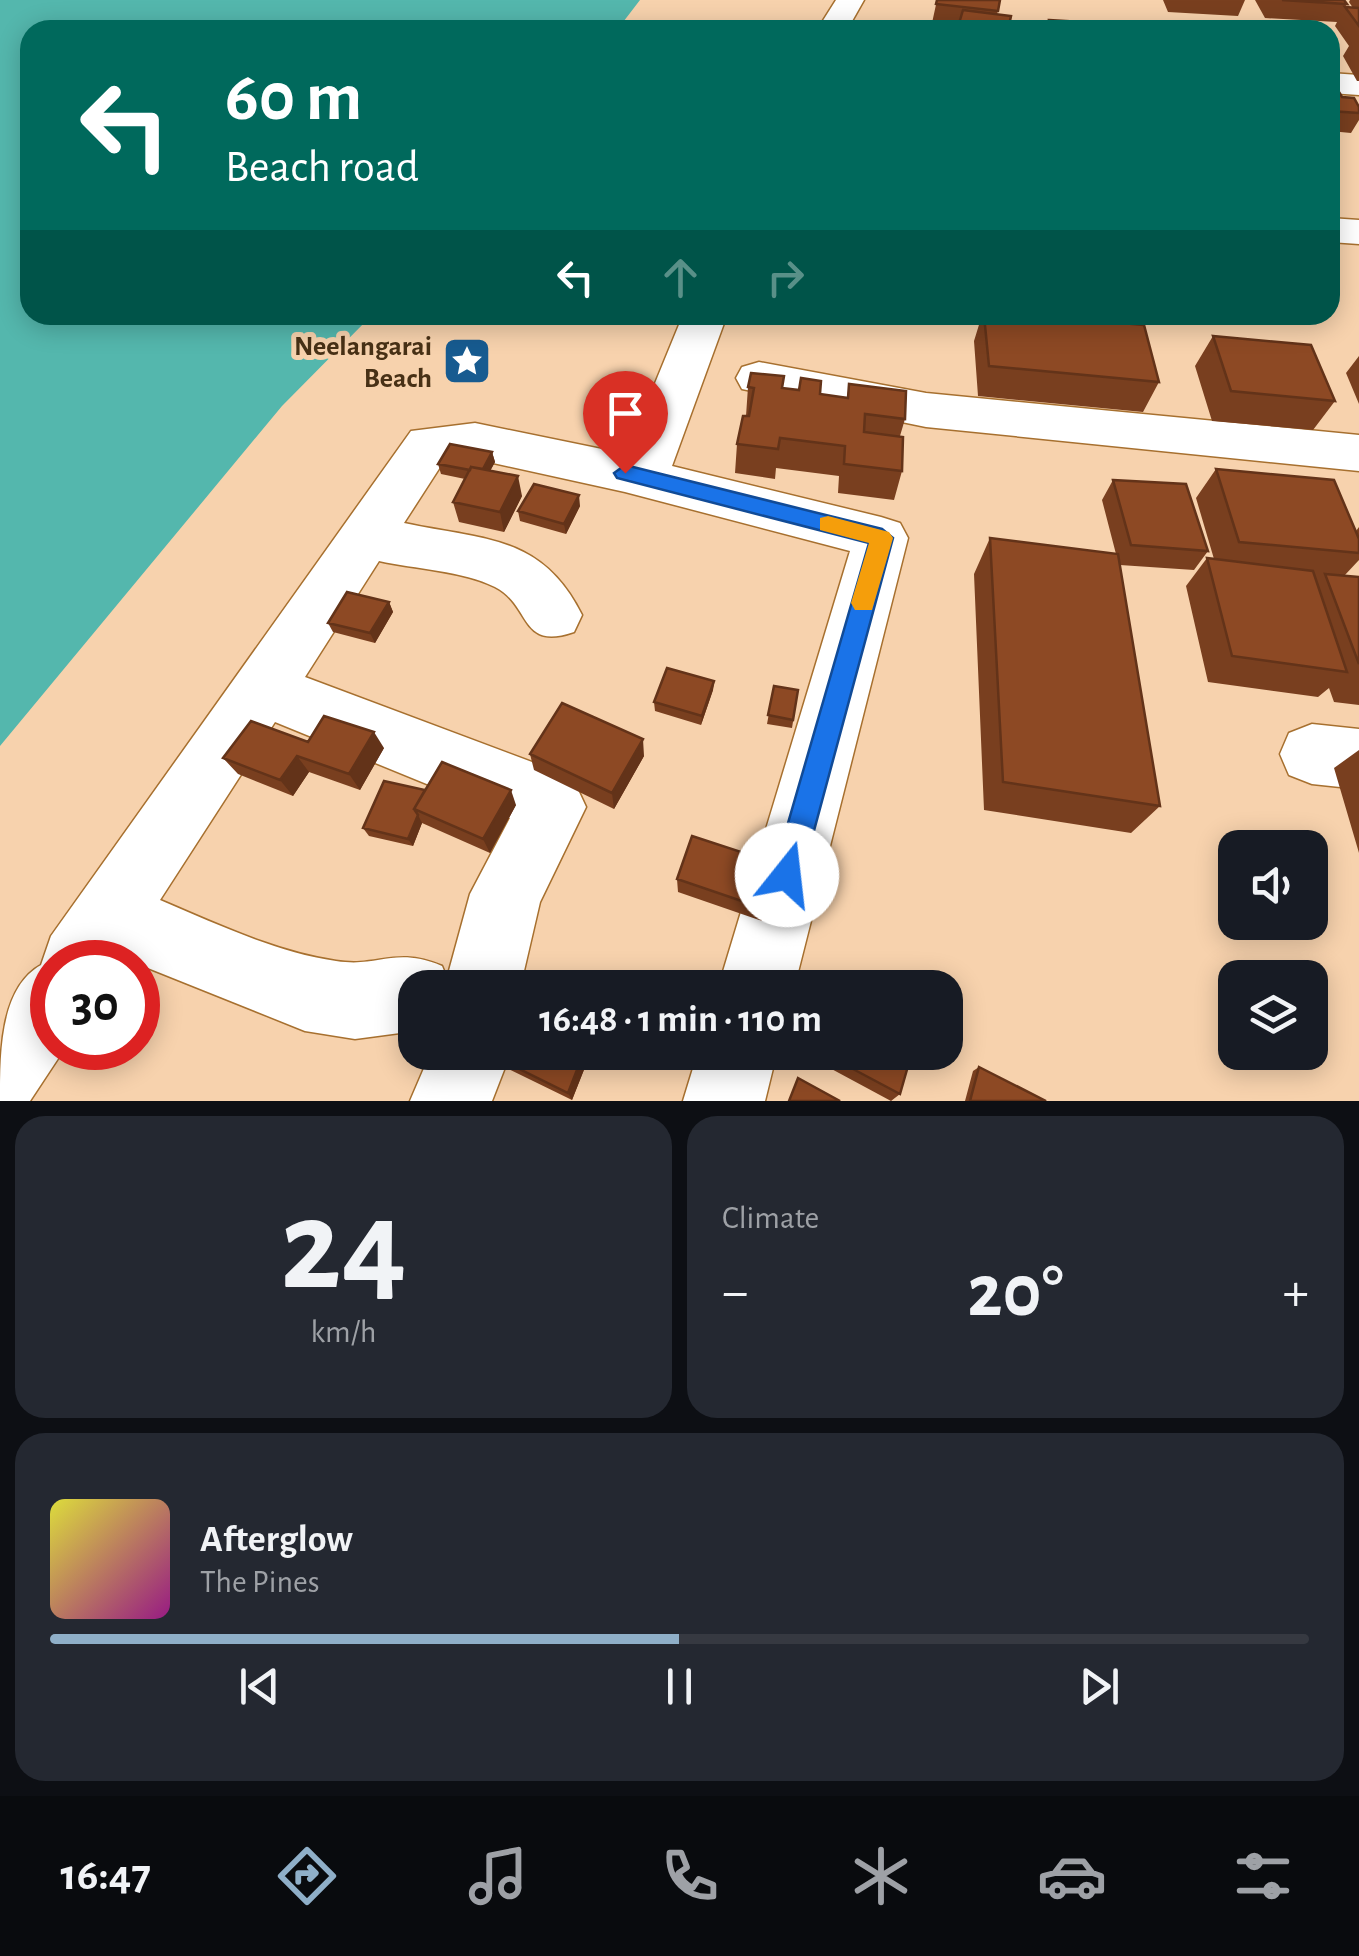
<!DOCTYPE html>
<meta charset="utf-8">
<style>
:root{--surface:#171b24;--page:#242831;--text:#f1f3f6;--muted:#9ea1a6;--line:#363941;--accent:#8fafc8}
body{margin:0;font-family:"Alegreya Sans",sans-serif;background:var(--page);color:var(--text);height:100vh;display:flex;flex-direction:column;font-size:38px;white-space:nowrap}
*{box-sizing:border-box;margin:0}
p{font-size:32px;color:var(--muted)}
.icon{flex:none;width:55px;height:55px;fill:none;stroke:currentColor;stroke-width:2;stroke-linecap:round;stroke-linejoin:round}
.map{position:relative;height:1101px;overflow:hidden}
.details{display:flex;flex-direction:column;gap:15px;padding:15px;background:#0d0f14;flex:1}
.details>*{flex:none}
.top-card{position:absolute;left:20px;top:20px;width:1320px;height:305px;border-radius:30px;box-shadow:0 5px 25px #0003;background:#00695c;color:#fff;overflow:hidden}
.fabs{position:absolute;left:1218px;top:830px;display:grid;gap:20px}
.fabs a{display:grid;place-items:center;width:110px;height:110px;border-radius:20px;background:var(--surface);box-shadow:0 5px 25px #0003;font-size:50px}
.speed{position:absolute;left:30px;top:940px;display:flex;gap:20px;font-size:50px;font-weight:700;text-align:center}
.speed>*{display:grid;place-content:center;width:130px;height:130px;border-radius:50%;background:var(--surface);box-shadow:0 5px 25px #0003;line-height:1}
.speed .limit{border:15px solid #d22;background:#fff;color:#111}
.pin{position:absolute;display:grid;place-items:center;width:85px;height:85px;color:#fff;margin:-102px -42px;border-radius:50% 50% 50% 0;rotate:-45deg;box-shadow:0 0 10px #0007}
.pin .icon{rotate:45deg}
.me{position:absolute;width:110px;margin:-55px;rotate:16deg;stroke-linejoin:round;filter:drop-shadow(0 0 8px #0008)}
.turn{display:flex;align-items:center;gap:35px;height:210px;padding:0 40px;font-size:45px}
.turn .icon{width:130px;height:130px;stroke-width:2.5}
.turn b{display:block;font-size:70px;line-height:85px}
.lanes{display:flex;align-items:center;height:95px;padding:0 40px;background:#0003;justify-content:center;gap:50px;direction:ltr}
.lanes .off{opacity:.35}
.big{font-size:75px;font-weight:700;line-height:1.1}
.details .card{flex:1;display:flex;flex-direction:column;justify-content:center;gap:15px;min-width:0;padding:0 35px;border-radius:30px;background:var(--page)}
.details .dial{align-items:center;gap:0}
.dial b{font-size:130px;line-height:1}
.song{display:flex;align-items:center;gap:30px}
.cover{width:120px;height:120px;border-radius:15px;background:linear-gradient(135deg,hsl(60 70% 55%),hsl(310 70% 35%))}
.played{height:10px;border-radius:5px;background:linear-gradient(90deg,var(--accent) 50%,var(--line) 50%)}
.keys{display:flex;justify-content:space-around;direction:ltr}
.heat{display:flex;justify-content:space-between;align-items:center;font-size:55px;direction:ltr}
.details .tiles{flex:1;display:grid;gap:15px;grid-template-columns:1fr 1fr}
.card:last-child{grid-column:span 2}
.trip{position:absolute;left:398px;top:970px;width:565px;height:100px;border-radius:30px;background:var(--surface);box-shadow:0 5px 25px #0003;font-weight:700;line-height:100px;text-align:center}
.menu{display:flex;height:160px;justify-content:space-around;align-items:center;background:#090b0e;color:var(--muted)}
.menu .icon{width:70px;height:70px}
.menu .on{color:var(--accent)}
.menu b{font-size:45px;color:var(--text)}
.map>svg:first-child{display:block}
.water{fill:#54b7ad}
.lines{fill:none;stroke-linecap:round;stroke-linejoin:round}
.minor-casing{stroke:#a7702f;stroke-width:3}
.minor{fill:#fff;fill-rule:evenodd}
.wall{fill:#793f1f}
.shaded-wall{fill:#633319}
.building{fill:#8d4924;stroke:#633319;stroke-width:2.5}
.route{fill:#1a73e8;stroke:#114b97;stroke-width:2.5}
.slow{fill:#f59e0b}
.labels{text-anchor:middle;stroke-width:10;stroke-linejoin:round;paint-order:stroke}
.poi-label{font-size:28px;font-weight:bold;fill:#483116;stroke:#f7d2ad;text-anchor:end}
</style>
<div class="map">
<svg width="1359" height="1101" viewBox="0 0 1359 1101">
<rect width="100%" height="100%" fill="#f7d2ad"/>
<path class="water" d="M 0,0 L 640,0 L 617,30 L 30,30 L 30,315 L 372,315 L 282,406 L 0,746 Z"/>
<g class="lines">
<g class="minor-casing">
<path id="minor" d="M 836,0 L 864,0 L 847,30 L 817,30 Z
M 1330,73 L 1359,75 L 1359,95 L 1330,93 Z
M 1330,218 L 1359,220 L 1359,244 L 1330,242 Z
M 683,315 L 727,315 L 672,466 L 881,517 L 900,523 L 908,538 L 794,988 L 718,988 L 850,551 L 625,492 L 475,459 L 444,461 L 404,523 C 483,540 542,534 582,615 L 574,632 C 519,651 532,606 495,587 C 463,571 415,569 379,561 L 305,677 L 572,777 L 586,807 L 540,902 L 520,988 L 415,988 L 415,1031 L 355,1039 L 305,1031 L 123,958 L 120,962 L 52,962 L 52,1048 L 65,1048 L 30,1101 L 0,1101 C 0,1053 0,988 41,965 L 51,936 L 411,431 L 475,423 L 626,454 ZM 275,722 L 510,818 L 470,894 L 447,978 L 442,966 C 394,946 380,968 336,961 C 275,952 217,924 160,900 Z
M 759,362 L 926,393 L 1359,435 L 1359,471 L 926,427 L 742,389 L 736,378 L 742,367 Z
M 1312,724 L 1359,729 L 1359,789 L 1312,784 L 1289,775 L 1280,754 L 1289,733 Z
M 431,1052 L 511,1052 L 492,1101 L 410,1101 Z
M 698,1052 L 777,1052 L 765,1101 L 683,1101 Z"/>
</g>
<use href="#minor" class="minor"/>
</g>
<path class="wall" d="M 937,0 L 998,11 L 997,14 L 958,26 L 932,23 Z
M 1163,0 L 1245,0 L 1238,16 L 1168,12 Z
M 1255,0 L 1344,0 L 1347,4 L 1345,7 L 1353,8 L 1349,2 L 1350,0 L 1359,0 L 1359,81 L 1357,81 L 1343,56 L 1349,46 L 1335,26 L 1337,22 L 1265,18 Z
M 1330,82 L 1342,97 L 1359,107 L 1359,120 L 1351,133 L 1330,131 Z
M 982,315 L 1027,315 L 1159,382 L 1143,412 L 978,396 L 974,341 Z
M 1213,336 L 1335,401 L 1313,430 L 1212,421 L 1195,366 Z
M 1359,356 L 1359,404 L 1346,373 Z
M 849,384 L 905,419 L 900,436 L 902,471 L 894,500 L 838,493 L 839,476 L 776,468 L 775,479 L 735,473 L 737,444 L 746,416 L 748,387 L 783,388 L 847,398 Z
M 492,452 L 495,462 L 490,471 L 522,496 L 504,532 L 459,522 L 453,502 L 465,479 L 441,474 L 438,464 Z
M 1216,469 L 1356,531 L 1359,527 L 1359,560 L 1344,576 L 1359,577 L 1359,705 L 1334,702 L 1329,688 L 1318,697 L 1208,682 L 1186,586 L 1207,558 L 1214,559 L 1196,498 Z
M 1113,480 L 1208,551 L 1194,570 L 1120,565 L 1160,806 L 1131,833 L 984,810 L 974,574 L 990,538 L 1116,554 L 1102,500 Z
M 580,506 L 566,534 L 520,521 L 518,511 Z
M 389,602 L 393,612 L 375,643 L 333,632 L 328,623 Z
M 714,681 L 713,690 L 701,725 L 655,711 L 654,702 Z
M 774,686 L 798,690 L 792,728 L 767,724 Z
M 308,742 L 384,748 L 360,790 L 309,772 L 293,796 L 238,774 L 223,758 Z
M 1359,750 L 1359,853 L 1334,768 Z
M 530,754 L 644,756 L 614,809 L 534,770 Z
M 425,790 L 516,805 L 490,853 L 422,823 L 413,846 L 369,836 L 363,828 Z
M 778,864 L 762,921 L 678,892 L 677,879 Z
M 591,1052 L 572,1100 L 492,1061 L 485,1054 Z
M 800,1052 L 912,1052 L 900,1094 L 891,1101 Z
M 979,1067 L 1046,1101 L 965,1101 L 973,1071 Z"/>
<path class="shaded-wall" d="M 492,452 L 495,462 L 484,482 L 482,472 Z
M 518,476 L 522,496 L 504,532 L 500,512 Z
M 579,495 L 580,506 L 566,534 L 564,524 Z
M 389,602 L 393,612 L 375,643 L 370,633 Z
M 714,681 L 713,690 L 701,725 L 702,716 Z
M 374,732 L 384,748 L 360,790 L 349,774 Z
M 643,739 L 644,756 L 614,809 L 612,793 Z
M 297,756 L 309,772 L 293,796 L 280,780 Z
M 511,790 L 516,805 L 490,853 L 483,839 Z
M 418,815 L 422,823 L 413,846 L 408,839 Z
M 584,1052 L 591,1052 L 572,1100 L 568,1093 Z"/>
<path class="building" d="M 937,0 L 1000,0 L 998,11 L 936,4 Z
M 1282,0 L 1344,0 L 1347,4 Z
M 1345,7 L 1359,8 L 1359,26 Z
M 963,10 L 1011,16 L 1008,30 L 957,30 Z
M 1049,20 L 1115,24 L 1117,30 L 1051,30 Z
M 886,26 L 919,30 L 885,30 Z
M 1330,82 L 1333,82 L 1342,97 L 1354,98 L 1359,107 L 1359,113 L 1330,111 Z
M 984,315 L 1027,315 L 1144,325 L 1159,382 L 989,366 Z
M 1213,336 L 1311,345 L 1335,401 L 1231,391 Z
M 751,373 L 784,376 L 782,388 L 799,390 L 801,378 L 821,381 L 820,394 L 848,398 L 849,384 L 906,391 L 905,419 L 865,414 L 864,432 L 903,437 L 902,471 L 844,464 L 845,446 L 780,438 L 778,449 L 737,444 L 743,416 L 749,416 L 754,388 L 748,387 Z
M 450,444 L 492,452 L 483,469 L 471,467 L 470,470 L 438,464 Z
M 471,467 L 518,476 L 500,512 L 453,502 Z
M 1216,469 L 1334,480 L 1359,539 L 1359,553 L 1239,542 Z
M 1113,480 L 1186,484 L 1208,551 L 1131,545 Z
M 534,484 L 579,495 L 564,524 L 518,511 Z
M 990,538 L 1118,554 L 1160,806 L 1003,782 Z
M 1207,558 L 1313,571 L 1347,672 L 1232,656 Z
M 1325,574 L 1359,577 L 1359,664 Z
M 347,592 L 389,602 L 370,633 L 328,623 Z
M 667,668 L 714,681 L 702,716 L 654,702 Z
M 774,686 L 798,690 L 793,720 L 768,715 Z
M 562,703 L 643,739 L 612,793 L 530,754 Z
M 324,716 L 374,732 L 349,774 L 297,756 L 280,780 L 223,758 L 251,721 L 308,742 Z
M 442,762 L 511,790 L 483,839 L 414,809 Z
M 384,781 L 425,790 L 414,809 L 418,815 L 408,839 L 363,828 Z
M 692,836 L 778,864 L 765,909 L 677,879 Z
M 485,1052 L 584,1052 L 568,1093 Z
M 821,1052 L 912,1052 L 900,1094 Z
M 979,1067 L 1046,1101 L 970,1101 Z
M 798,1078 L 840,1101 L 789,1101 Z"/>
<path class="route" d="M 625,465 L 882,529 L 893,538 L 802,875 L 798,886 L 787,890 L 777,886 L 773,875 L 869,543 L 617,478 L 614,473 Z"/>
<path class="slow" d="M 828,516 L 889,532 L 893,538 L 872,610 L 855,610 L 851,603 L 869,543 L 820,530 L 820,518 Z"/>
<defs>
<g id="sight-square" transform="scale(2.5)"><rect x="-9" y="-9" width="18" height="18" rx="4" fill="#175b90" stroke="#f7d2ad"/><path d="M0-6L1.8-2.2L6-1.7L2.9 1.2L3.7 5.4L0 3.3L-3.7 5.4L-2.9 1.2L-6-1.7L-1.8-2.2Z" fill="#fff"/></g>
</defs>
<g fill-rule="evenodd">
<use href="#sight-square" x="467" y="361"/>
</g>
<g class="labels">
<g class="poi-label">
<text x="432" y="355">Neelangarai<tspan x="432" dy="32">Beach</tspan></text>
</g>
</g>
</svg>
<div class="fabs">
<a><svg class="icon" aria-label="sound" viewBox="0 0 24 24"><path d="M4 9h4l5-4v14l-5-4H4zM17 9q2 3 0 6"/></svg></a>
<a><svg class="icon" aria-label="layers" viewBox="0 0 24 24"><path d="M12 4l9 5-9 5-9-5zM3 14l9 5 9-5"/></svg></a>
</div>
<div class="speed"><div class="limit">30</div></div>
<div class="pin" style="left:625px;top:473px;background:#d93025"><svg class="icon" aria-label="arrive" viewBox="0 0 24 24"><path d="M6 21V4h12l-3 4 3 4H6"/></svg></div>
<svg class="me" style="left:787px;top:875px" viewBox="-20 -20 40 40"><circle r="19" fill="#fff"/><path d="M0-13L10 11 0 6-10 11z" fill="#1a73e8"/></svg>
<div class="trip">16:48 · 1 min · 110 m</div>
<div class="top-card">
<div class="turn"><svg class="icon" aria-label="left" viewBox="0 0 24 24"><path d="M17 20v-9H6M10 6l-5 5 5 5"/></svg><div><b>60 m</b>Beach road</div></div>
<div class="lanes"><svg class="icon" aria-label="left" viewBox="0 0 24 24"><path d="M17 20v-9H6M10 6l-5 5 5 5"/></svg><svg class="icon off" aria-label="ahead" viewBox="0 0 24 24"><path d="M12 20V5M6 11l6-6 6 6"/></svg><svg class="icon off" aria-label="right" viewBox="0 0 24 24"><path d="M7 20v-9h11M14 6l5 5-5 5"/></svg></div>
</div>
</div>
<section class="details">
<div class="tiles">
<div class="card dial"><b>24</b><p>km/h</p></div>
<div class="card"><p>Climate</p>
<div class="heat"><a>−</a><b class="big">20°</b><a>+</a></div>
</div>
<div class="card">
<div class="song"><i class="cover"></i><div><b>Afterglow</b><p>The Pines</p></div></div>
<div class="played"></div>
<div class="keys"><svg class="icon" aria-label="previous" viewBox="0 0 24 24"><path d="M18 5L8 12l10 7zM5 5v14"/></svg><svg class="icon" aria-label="pause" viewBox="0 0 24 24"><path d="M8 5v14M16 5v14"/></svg><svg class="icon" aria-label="next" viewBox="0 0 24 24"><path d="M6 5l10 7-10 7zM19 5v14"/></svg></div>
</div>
</div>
</section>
<nav class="menu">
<b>16:47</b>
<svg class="icon on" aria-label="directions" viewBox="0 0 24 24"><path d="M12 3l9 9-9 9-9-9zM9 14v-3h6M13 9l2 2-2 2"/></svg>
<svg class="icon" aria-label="music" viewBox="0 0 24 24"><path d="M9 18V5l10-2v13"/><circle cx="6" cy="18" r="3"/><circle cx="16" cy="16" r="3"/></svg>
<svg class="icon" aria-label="phone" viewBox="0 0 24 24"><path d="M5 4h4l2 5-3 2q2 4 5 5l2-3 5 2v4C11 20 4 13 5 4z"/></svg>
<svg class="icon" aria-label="climate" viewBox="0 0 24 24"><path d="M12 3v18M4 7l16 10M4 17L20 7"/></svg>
<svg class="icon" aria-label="car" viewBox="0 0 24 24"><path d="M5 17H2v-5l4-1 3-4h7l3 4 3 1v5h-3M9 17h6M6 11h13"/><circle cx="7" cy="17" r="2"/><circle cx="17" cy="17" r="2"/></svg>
<svg class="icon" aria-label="filters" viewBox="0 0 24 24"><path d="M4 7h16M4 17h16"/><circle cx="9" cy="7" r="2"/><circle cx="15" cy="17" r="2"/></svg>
</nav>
